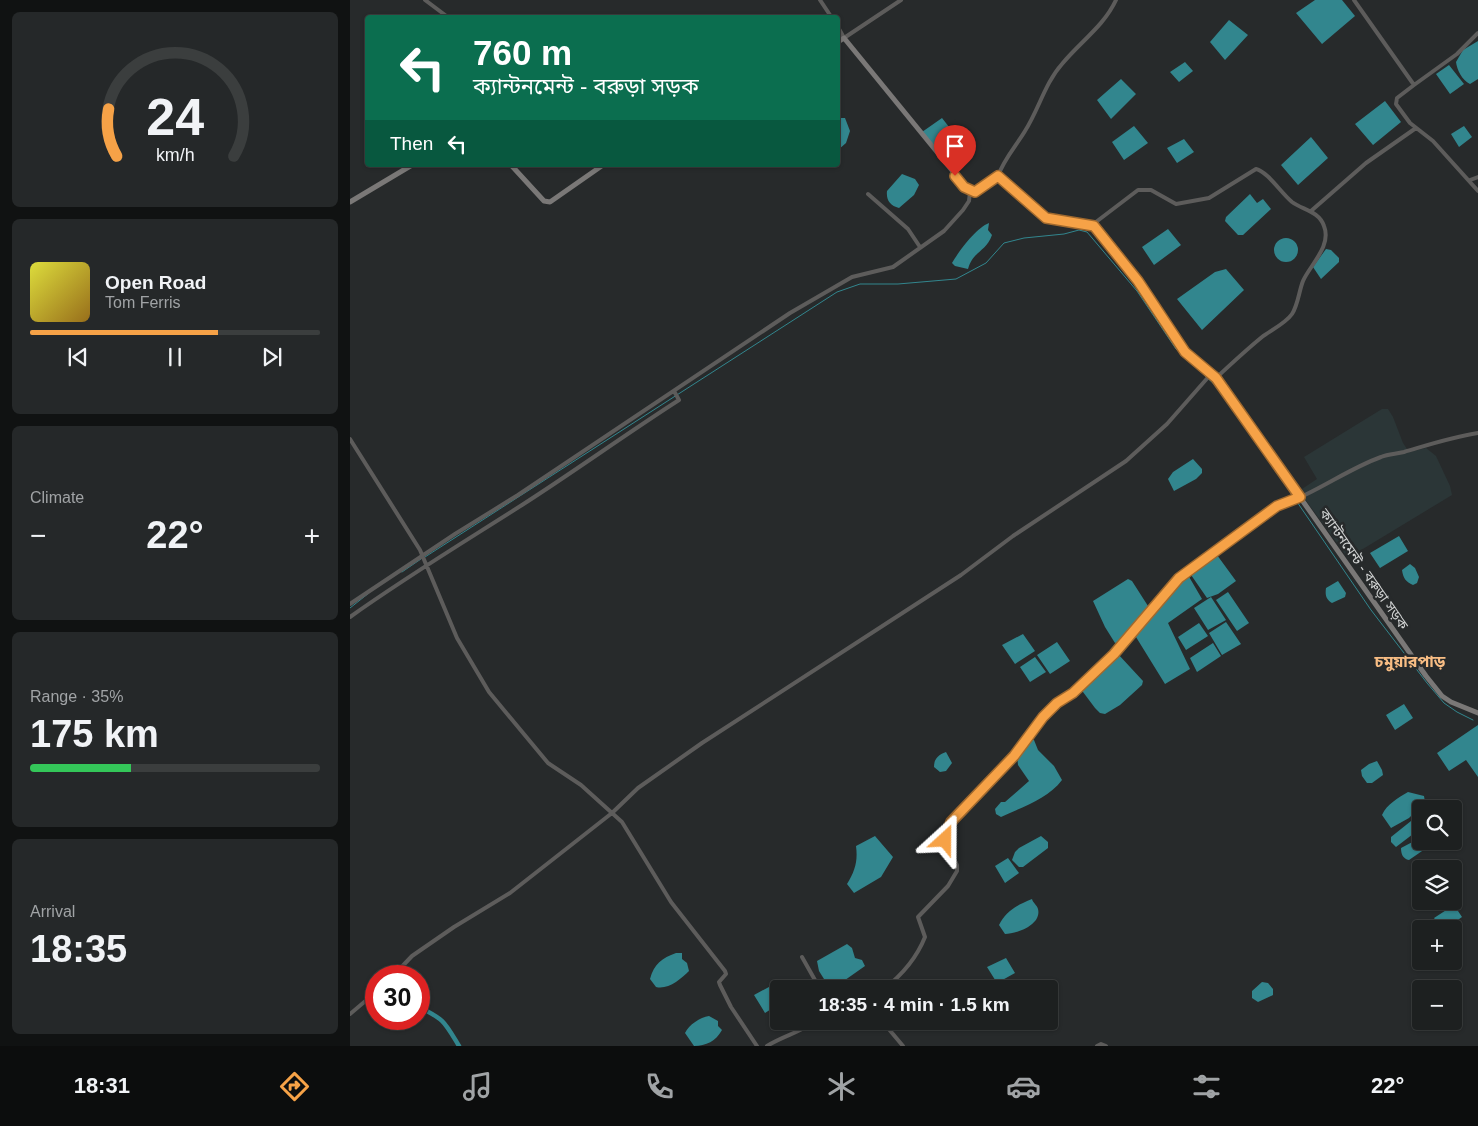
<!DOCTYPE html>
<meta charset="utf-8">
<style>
:root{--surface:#1d2020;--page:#252829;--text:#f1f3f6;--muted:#a0a3a5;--line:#3b3e3e;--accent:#f6a247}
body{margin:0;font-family:Helvetica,"Noto Sans Bengali",sans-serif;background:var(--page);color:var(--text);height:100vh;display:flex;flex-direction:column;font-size:19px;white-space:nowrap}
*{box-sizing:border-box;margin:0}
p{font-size:16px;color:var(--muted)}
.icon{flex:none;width:28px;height:28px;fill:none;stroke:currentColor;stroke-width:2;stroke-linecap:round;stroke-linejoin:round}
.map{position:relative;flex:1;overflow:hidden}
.details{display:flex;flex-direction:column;gap:12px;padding:12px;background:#101212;width:350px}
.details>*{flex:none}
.hud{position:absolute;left:15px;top:15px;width:475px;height:152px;border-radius:5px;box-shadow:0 1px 4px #0004,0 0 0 1px var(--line);background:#0b6e4f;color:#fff;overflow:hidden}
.buttons{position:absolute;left:1062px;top:800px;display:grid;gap:10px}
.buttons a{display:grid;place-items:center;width:50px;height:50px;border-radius:5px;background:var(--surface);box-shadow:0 1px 4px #0004,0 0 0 1px var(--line);font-size:25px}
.speed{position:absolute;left:15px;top:965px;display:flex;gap:10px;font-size:25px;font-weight:700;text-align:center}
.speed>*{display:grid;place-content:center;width:65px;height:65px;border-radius:50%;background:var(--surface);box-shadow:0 1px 4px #0004,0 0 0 1px var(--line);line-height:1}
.speed .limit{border:8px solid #d22;background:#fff;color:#111}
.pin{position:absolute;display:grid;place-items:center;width:42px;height:42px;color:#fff;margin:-51px -21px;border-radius:50% 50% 50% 0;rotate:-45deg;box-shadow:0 0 5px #0007}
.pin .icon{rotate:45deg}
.me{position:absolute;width:55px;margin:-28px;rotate:24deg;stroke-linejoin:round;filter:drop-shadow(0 0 4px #0008)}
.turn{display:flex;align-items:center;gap:18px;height:105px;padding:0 25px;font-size:22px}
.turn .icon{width:65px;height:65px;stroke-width:2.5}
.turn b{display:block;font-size:35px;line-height:42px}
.then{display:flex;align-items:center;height:48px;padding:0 25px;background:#0003;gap:10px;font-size:19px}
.big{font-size:38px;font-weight:600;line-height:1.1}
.details .tile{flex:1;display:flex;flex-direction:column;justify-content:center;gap:8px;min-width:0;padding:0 18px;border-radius:8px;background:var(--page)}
.details .dial{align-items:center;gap:0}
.dial svg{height:130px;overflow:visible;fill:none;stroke:var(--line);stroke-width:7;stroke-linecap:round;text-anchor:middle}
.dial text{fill:var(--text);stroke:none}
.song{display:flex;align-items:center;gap:15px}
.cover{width:60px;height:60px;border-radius:8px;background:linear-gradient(135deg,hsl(60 70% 55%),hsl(40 70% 35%))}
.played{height:5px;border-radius:2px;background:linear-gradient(90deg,var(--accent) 65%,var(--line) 65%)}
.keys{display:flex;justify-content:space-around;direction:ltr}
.heat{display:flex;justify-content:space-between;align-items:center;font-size:28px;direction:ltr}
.charge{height:8px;border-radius:4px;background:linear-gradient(90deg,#34c759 35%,var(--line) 0)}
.trip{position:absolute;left:420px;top:980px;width:288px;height:50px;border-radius:5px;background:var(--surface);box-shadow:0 1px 4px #0004,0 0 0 1px var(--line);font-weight:600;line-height:50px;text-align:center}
.dock{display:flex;height:80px;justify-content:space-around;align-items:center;background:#0c0d0d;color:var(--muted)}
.dock .icon{width:35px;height:35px}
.dock .current{color:var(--accent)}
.dock b{font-size:22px;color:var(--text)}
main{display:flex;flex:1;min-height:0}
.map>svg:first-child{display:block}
.built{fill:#2b3637}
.water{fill:#32868e}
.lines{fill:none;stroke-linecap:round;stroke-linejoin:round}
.stream{stroke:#32868e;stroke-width:1}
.canal{stroke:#32868e;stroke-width:4.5}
.minor{stroke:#5d5c5b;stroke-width:4}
.secondary{stroke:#7a7877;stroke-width:5}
.route-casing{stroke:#a0692e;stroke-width:12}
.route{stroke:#f6a247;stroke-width:9}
.labels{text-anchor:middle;stroke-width:5;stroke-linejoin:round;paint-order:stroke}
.street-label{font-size:14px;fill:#d0d2d2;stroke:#272a2b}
.quarter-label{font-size:16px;font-weight:bold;fill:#f8bd84;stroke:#272a2b}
</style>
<main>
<section class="details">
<div class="tile dial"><svg viewBox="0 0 100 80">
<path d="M14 69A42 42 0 1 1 86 69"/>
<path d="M14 69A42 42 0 0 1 9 40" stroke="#f6a247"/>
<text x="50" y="56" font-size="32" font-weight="700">24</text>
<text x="50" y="72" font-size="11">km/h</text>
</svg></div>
<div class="tile">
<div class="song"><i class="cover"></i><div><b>Open Road</b><p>Tom Ferris</p></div></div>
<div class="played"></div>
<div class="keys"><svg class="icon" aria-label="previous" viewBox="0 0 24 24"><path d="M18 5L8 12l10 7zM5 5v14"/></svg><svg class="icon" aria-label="pause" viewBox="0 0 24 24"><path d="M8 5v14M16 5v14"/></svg><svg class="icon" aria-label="next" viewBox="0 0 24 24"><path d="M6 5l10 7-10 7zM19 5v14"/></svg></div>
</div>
<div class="tile"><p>Climate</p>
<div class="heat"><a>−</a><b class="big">22°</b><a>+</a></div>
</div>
<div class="tile"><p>Range · 35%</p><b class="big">175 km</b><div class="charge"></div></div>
<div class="tile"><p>Arrival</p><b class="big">18:35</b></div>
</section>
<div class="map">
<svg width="1128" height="1046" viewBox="0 0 1128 1046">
<rect width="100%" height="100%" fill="#272a2b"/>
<path class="built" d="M 1032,409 L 1038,409 L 1043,417 L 1053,443 L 1059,452 L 1076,448 L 1086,456 L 1100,486 L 1102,495 L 998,558 L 949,491 L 967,479 L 954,457 Z"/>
<path class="water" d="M 965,0 L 992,0 L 1005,16 L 972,44 L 946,13 Z
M 879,20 L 898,35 L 875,60 L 860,42 Z
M 1128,41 L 1128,79 L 1120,84 C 1112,80 1107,70 1106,62 L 1113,50 Z
M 835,62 L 843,71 L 829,82 L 820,72 Z
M 1099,65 L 1114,84 L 1100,94 L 1086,74 Z
M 771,79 L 786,94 L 761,119 L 747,100 Z
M 1035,101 L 1051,122 L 1023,145 L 1005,124 Z
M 490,118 L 495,118 L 500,131 L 496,143 L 488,150 L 488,120 Z
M 592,118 L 603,132 L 584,146 L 572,132 Z
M 784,126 L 798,143 L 774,160 L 762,142 Z
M 1114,126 L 1122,137 L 1109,147 L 1101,134 Z
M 961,137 L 978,158 L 948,185 L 931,165 Z
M 834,139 L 844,152 L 827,163 L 817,148 Z
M 552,174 L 565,179 L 569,185 L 564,195 L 549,208 C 540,206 536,200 537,191 Z
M 900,194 L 907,203 L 913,199 L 921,209 L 893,235 L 888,235 L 875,221 L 876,217 Z
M 639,223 L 638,230 L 642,235 C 636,252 623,251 618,269 L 605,266 L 602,263 C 609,251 626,228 639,223 Z
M 818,229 L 831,245 L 804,265 L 792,247 Z
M924 250a12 12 0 1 1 24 0a12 12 0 1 1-24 0Z
M 976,249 L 981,250 L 989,258 L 989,262 L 971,279 L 963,267 Z
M 876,269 L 894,290 L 852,330 L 827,299 L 865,272 Z
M 843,459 L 852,469 L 852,473 L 846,479 L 824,491 L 818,479 L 823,472 Z
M 1049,536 L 1058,551 L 1030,568 L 1020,553 Z
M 867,555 L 886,581 L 868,594 L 857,598 L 839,572 L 859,558 Z
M 1060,564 L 1065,568 L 1069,577 L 1067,583 L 1063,585 C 1056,582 1053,578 1052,570 Z
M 836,575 L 838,575 L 852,599 L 818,623 L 840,669 L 815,684 L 786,637 L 785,631 Z
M 778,579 L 782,581 L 798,606 L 769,642 L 765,643 L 755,627 L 743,601 Z
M 988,581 L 996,593 L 995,597 L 982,603 C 976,599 975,595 976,588 Z
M 878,592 L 899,623 L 887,631 L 866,600 Z
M 861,597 L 876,620 L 858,630 L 844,608 Z
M 876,622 L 891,644 L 872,655 L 859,633 Z
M 849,623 L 858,636 L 836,650 L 828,637 Z
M 673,634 L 685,651 L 665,664 L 652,645 Z
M 707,642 L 720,661 L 700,674 L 687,655 Z
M 863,643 L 871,656 L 847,672 L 840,658 Z
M 768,654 L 793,681 L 792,685 L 770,705 L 755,714 L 750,713 L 745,708 L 733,692 L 732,688 Z
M 685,657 L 696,672 L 680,682 L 670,667 Z
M 1054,704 L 1063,718 L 1045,730 L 1036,715 Z
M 1128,725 L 1128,777 L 1116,760 L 1099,771 L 1087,753 Z
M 680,740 L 684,740 L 688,750 L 704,766 L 712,780 C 698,799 672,807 651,817 L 646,814 L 645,809 L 651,802 L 655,802 L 679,781 L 668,765 L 667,755 Z
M 596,752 L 602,763 L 596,771 L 590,772 L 584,767 C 584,759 588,755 596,752 Z
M 1027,761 L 1032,770 L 1033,775 L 1022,783 L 1017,783 L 1012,776 L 1011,770 L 1019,764 Z
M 1058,792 L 1074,796 L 1075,802 L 1059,818 L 1041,828 L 1032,815 C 1037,804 1048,798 1058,792 Z
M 1061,821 L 1067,831 L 1046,847 L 1041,842 L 1041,837 Z
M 525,836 L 543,857 L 531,877 L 504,893 L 497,884 C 505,871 508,861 506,846 Z
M 691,836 L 698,842 L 698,848 L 673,867 L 669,867 L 662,860 L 665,852 L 669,848 Z
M 1070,838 L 1075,849 L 1059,860 C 1053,859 1051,854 1051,848 Z
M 658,858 L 669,873 L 655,883 L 645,866 Z
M 682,899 C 683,903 687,905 688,909 C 692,925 666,934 655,934 L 649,925 C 656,911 667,905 682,899 Z
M 1104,905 L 1112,917 L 1095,929 L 1092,929 L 1084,918 Z
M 497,944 L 502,948 L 505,958 L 512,960 L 515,966 L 488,985 L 479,987 L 469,971 L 467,961 Z
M 326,953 L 332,953 L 332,959 L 337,963 L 339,971 C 331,979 318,990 306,987 L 300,979 C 304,964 312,958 326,953 Z
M 656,958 L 665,973 L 647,983 L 637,967 Z
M 430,981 L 436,989 L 429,989 L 429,1004 L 415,1013 L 404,995 Z
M 912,982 L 918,983 L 923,989 L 923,995 L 908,1002 L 902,998 L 902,991 Z
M 359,1016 L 368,1021 L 368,1026 L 372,1030 C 366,1041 356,1046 344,1046 L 335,1033 C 339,1025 350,1017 359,1016 Z"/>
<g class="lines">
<path class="stream" d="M 75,557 L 487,292 L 510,284 L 548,284 L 606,279 L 636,263 L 654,243 L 674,238 L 714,234 L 729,230 L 737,232 L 787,291 L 826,349 L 865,385 L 878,401 L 1021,610 L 1077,683 L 1094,703 L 1107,712 L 1123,720
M 52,572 L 71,559
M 0,608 L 19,593"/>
<path class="canal" d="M 69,1007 C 95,1020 94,1021 109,1046"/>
<path class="minor" d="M 75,0 L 99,18
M 470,0 L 482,18
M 1004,0 L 1064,85 L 1047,98 L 1046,104 L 1060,123 L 1083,141 L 1128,191
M 488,27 L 494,38 L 551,0
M 1064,85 L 1107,54 L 1128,33
M 648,176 C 654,159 666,146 675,131 C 689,109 695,83 712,64 C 730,42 754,26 766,0
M 1120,180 L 1128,177
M 518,194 L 558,229 L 570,247
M 961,211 L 1016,163 L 1066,128
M 742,225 L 788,190 L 801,190 L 826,204 L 859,198 L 906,169 C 918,172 931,193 942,202 C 953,210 969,211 974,226 C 982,246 960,265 953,281 C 949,291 948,305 942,314 C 936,323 920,331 912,337 C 896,350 881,364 866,378
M 0,439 L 70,550 L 107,638 L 139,692 L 198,763 L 231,785 L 272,822 L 321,902 L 375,971 L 376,974 L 369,982 L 370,985 L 381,1007 L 407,1046
M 0,604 L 105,534 L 168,495 L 440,313 L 502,277 L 543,267 L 594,231 L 613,210 L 619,201 L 620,192
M 0,617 C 56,577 114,542 172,505 C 225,471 276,434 329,400 L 324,391
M 452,957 L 470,989
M 43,976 L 62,956 L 104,927 L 160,893 L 262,813 L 288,788 L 352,743 L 611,575 L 663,536 L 776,461 L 817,424 L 861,374
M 534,989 C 552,975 567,957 575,937 L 568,917 L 598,886 L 607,871 L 607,865 L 595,840 L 595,836 L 601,822 L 664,756 L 693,717 L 707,703 L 723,693 L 764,654 L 829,578 L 927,506 C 964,495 995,470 1031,457 C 1038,454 1046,454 1054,452 C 1078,445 1102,437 1128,433
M 0,1014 L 26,992
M 532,1021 L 553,1046
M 417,1046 C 433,1036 451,1032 466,1021
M 747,1046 L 751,1044 L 756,1046"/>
<path class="secondary" d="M 488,42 L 494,38 L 618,190 L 625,193 L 648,176 C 659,186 684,213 696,218 C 710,225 735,220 746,228 L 787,281 L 835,352 L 866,378 L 1076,676 L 1092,696 L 1101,702 L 1128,713
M 161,165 L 194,201 L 200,202 L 253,165
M 0,202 L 62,165"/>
</g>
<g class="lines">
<g class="route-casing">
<path id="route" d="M 595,840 L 595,836 L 601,822 L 664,756 L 693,717 L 707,703 L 723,693 L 764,654 L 829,578 L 927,506 L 950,497 L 866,378 L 835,352 L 788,281 L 744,226 L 696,218 L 648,176 L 625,192 L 614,187 L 605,176"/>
</g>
<use href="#route" class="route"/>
</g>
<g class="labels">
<g class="street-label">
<text transform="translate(1014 569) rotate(55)" y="5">ক্যান্টনমেন্ট - বরুড়া সড়ক</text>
</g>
<g class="quarter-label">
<text x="1060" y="667">চমুয়ারপাড়</text>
</g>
</g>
</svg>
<div class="buttons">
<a><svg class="icon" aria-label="search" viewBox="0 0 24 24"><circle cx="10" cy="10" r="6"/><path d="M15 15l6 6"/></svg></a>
<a><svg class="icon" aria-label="layers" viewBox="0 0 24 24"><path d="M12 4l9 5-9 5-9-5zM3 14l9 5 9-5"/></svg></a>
<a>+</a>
<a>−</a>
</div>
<div class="speed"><div class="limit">30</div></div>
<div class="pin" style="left:605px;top:176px;background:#d93025"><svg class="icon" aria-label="arrive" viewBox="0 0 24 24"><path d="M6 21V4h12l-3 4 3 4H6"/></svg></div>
<svg class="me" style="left:595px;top:840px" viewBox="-20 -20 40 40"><path d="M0-17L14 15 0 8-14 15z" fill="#f6a247" stroke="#fff" stroke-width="4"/></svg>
<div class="trip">18:35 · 4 min · 1.5 km</div>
<div class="hud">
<div class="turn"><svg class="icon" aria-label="left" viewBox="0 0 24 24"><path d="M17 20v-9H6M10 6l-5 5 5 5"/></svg><div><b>760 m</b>ক্যান্টনমেন্ট - বরুড়া সড়ক</div></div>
<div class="then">Then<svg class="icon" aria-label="left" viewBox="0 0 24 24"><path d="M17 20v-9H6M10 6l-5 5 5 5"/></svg></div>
</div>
</div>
</main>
<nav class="dock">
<b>18:31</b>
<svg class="icon current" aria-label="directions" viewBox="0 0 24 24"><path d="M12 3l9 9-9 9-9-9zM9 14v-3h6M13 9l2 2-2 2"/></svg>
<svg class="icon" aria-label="music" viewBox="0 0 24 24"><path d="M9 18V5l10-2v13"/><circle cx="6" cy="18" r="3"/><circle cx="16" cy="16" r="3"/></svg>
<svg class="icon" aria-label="phone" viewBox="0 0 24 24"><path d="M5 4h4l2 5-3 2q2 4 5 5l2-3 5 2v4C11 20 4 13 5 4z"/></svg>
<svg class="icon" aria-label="climate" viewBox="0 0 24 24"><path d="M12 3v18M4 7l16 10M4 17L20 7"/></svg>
<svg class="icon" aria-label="car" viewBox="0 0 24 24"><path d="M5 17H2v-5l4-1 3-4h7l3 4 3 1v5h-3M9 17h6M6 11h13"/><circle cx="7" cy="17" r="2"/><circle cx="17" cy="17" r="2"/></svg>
<svg class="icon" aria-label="filters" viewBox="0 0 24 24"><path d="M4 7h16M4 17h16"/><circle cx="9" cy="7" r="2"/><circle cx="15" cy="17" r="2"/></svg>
<b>22°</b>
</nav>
